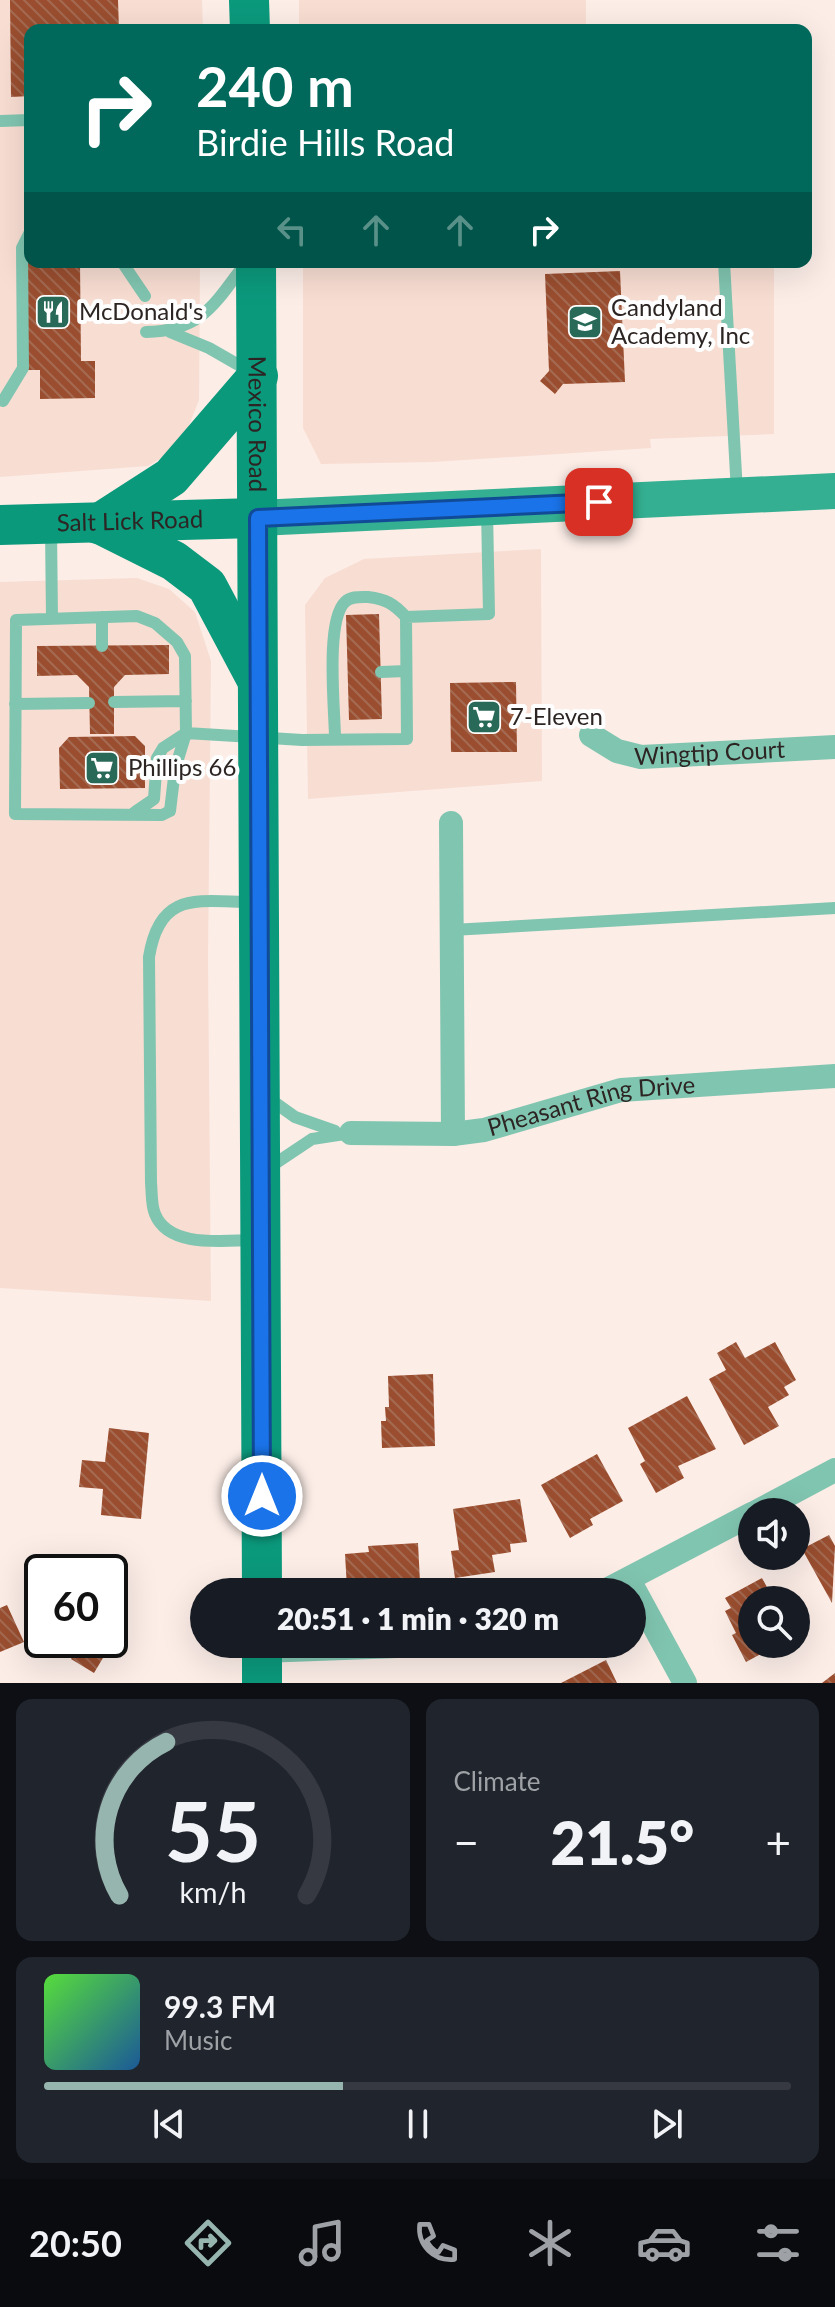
<!DOCTYPE html>
<meta charset="utf-8">
<style>
:root{--surface:#171b24;--page:#20242c;--text:#f1f3f6;--muted:#9ea1a6;--line:#363941;--accent:#97b5af}
body{margin:0;font-family:Lato,sans-serif;background:var(--page);color:var(--text);height:100vh;display:flex;flex-direction:column;font-size:30px;white-space:nowrap}
*{box-sizing:border-box;margin:0}
p{font-size:26px;color:var(--muted)}
.icon{flex:none;width:44px;height:44px;fill:none;stroke:currentColor;stroke-width:2;stroke-linecap:round;stroke-linejoin:round}
.map{position:relative;height:1683px;overflow:hidden}
.panel{display:flex;flex-direction:column;gap:16px;padding:16px;background:#0d0f14;flex:1}
.panel>*{flex:none}
.banner{position:absolute;left:24px;top:24px;width:788px;height:244px;border-radius:16px;box-shadow:0 8px 32px #0002;background:#00695c;color:#fff;overflow:hidden}
.tools{position:absolute;left:738px;top:1498px;display:grid;gap:16px}
.tools a{display:grid;place-items:center;width:72px;height:72px;border-radius:50%;background:var(--surface);box-shadow:0 8px 32px #0002;font-size:40px}
.speed{position:absolute;left:24px;top:1554px;display:flex;gap:16px;font-size:40px;font-weight:700;text-align:center}
.speed>*{display:grid;place-content:center;width:104px;height:104px;border-radius:50%;background:var(--surface);box-shadow:0 8px 32px #0002;line-height:1}
.speed .limit{border:4px solid #111;border-radius:12px;background:#fff;color:#111}
.pin{position:absolute;display:grid;place-items:center;width:68px;height:68px;color:#fff;margin:-34px;border-radius:16px;box-shadow:0 4px 12px #0006}
.me{position:absolute;width:88px;margin:-44px;rotate:0deg;stroke-linejoin:round;filter:drop-shadow(0 0 6px #0008)}
.turn{display:flex;align-items:center;gap:28px;height:168px;padding:0 40px;font-size:36px}
.turn .icon{width:104px;height:104px;stroke-width:2.5}
.turn b{display:block;font-size:56px;line-height:68px}
.lanes{display:flex;align-items:center;height:76px;padding:0 40px;background:#0003;justify-content:center;gap:40px;direction:ltr}
.lanes .off{opacity:.35}
.big{font-size:60px;font-weight:800;line-height:1.1}
.panel .card{flex:1;display:flex;flex-direction:column;justify-content:center;gap:12px;min-width:0;padding:0 28px;border-radius:16px;background:var(--page)}
.panel .dial{align-items:center;gap:0}
.dial svg{height:208px;overflow:visible;fill:none;stroke:var(--line);stroke-width:7;stroke-linecap:round;text-anchor:middle}
.dial text{fill:var(--text);stroke:none}
.song{display:flex;align-items:center;gap:24px}
.cover{width:96px;height:96px;border-radius:12px;background:linear-gradient(135deg,hsl(110 70% 55%),hsl(210 70% 35%))}
.played{height:8px;border-radius:4px;background:linear-gradient(90deg,var(--accent) 40%,var(--line) 40%)}
.keys{display:flex;justify-content:space-around;direction:ltr}
.heat{display:flex;justify-content:space-between;align-items:center;font-size:44px;direction:ltr}
.panel .tiles{flex:1;display:grid;gap:16px;grid-template-columns:1fr 1fr}
.card:last-child{grid-column:span 2}
.trip{position:absolute;left:190px;top:1578px;width:456px;height:80px;border-radius:40px;background:var(--surface);box-shadow:0 8px 32px #0002;font-weight:800;line-height:80px;text-align:center}
.menu{display:flex;height:128px;justify-content:space-around;align-items:center;background:#090b0e;color:var(--muted)}
.menu .icon{width:56px;height:56px}
.menu .on{color:var(--accent)}
.menu b{font-size:36px;color:var(--text)}
.map>svg:first-child{display:block}
.built{fill:#f8ddd2}
.building{fill:url(#building-back-hatch)}
.lines{fill:none;stroke-linecap:round;stroke-linejoin:round}
.service{stroke:#80c5b0;stroke-width:12}
.minor{stroke:#80c5b0;stroke-width:24}
.secondary{stroke:#34af91;stroke-width:36}
.primary{stroke:#0b997c;stroke-width:40}
.route-casing{stroke:#114b97;stroke-width:20}
.route{stroke:#1a73e8;stroke-width:14}
.labels{text-anchor:middle;stroke-width:8;stroke-linejoin:round;paint-order:stroke}
.poi-label{font-size:24px;fill:#2c2523;stroke:#fdfefd;text-anchor:start}
.street-label{font-size:24px;fill:#2c2523;stroke:#fdfefd}
</style>
<div class="map">
<svg width="835" height="1683" viewBox="0 0 835 1683">
<defs>
<pattern id="building-back-hatch" width="6" height="6" patternUnits="userSpaceOnUse" patternTransform="scale(2)"><rect width="6" height="6" fill="#9a4e2f"/><path d="M-1 5l2 2M0 0l6 6M5-1l2 2" fill="none" stroke="#a46a52"/></pattern>
</defs>
<rect width="100%" height="100%" fill="#fcede7"/>
<path class="built" d="M 0,0 L 202,0 L 203,30 L 30,30 L 30,262 L 200,262 L 199,400 L 186,433 L 163,457 L 148,466 L 0,477 Z
M 299,0 L 586,0 L 586,30 L 299,30 Z
M 303,262 L 774,262 L 774,434 L 650,439 L 651,448 L 433,462 L 321,464 L 303,428 Z
M 541,549 L 542,781 L 308,799 L 305,605 L 325,578 L 364,559 Z
M 137,578 L 169,589 L 195,612 L 211,661 L 208,959 L 211,1301 L 0,1288 L 0,582 Z"/>
<path class="building" d="M 10,0 L 118,0 L 119,30 L 30,30 L 30,96 L 11,97 Z
M 25,250 L 30,250 L 30,262 L 80,262 L 81,361 L 95,361 L 95,398 L 40,399 L 40,370 L 27,370 Z
M 620,271 L 625,382 L 563,384 L 555,394 L 540,381 L 549,371 L 545,274 Z
M 379,614 L 382,719 L 349,720 L 346,615 Z
M 169,645 L 169,674 L 125,675 L 114,687 L 114,734 L 90,734 L 89,687 L 77,675 L 37,676 L 37,646 Z
M 516,682 L 517,752 L 451,752 L 450,683 Z
M 135,736 L 145,746 L 145,788 L 60,789 L 59,748 L 69,737 Z
M 736,1342 L 745,1358 L 775,1342 L 796,1380 L 784,1387 L 789,1395 L 768,1407 L 779,1426 L 744,1445 L 709,1379 L 726,1370 L 717,1353 Z
M 433,1374 L 435,1446 L 382,1448 L 381,1421 L 386,1421 L 385,1407 L 389,1407 L 388,1376 Z
M 687,1396 L 716,1449 L 678,1466 L 684,1478 L 656,1493 L 640,1464 L 645,1461 L 628,1428 Z
M 109,1428 L 149,1433 L 141,1519 L 101,1515 L 103,1489 L 79,1487 L 82,1460 L 105,1462 Z
M 597,1454 L 623,1501 L 590,1519 L 593,1525 L 570,1538 L 541,1485 Z
M 520,1499 L 527,1542 L 510,1544 L 511,1552 L 492,1555 L 495,1572 L 455,1578 L 451,1551 L 459,1550 L 453,1509 Z
M 829,1535 L 835,1546 L 832,1603 L 802,1549 Z
M 418,1543 L 420,1582 L 403,1583 L 403,1588 L 394,1589 L 394,1584 L 347,1588 L 345,1554 L 369,1552 L 368,1546 Z
M 762,1578 L 768,1589 L 774,1586 L 782,1600 L 752,1600 L 752,1644 L 779,1644 L 746,1662 L 732,1635 L 736,1633 L 725,1611 L 731,1608 L 725,1598 Z
M 7,1605 L 24,1642 L 0,1652 L 0,1608 Z
M 110,1626 L 119,1631 L 94,1673 L 71,1659 L 74,1654 L 53,1643 L 110,1640 Z
M 606,1660 L 617,1683 L 561,1683 Z
M 835,1673 L 835,1683 L 822,1683 Z"/>
<g class="lines">
<path class="service" d="M 0,121 L 30,120
M 122,262 L 145,296
M 724,262 L 737,492
M 146,332 C 201,331 214,305 244,265
M 170,332 L 209,348 L 249,371
M 3,401 L 23,368 L 22,248 L 30,232
M 51,529 L 52,619
M 137,616 L 155,623 L 177,642 L 185,656 L 186,733 L 175,769 L 170,811 L 162,815 L 15,814 L 16,620 Z
M 102,617 L 102,646
M 381,672 L 406,671
M 114,702 L 186,701
M 15,704 L 89,703
M 335,739 C 335,712 325,621 345,602 C 351,596 360,597 368,597 C 386,599 394,604 406,617
M 135,812 L 154,799 L 157,758 L 163,748 L 186,733 L 302,740 L 407,739 L 406,617 L 489,614 L 487,510
M 452,930 L 835,908
M 267,1097 L 295,1117 L 335,1131
M 267,1169 L 312,1139 L 351,1133
M 254,1240 C 225,1240 169,1249 155,1214 C 151,1205 152,1192 151,1183 L 149,957 C 160,889 199,902 254,902"/>
<g class="minor">
<path id="s1" d="M 591,735 L 617,751 L 641,757 L 835,747"/>
<path d="M 451,823 L 453,1134"/>
<path id="s2" d="M 351,1133 L 453,1134 L 484,1130 L 621,1090 L 835,1076"/>
<path d="M 756,1512 L 835,1470"/>
<path d="M 629,1580 L 685,1683"/>
<path d="M 603,1592 L 752,1514"/>
<path d="M 262,1651 L 452,1644"/>
</g>
<path class="secondary" d="M 258,518 L 835,491"/>
<g class="primary">
<path d="M 249,0 L 250,30"/>
<path id="s3" d="M 256,262 L 262,1592"/>
<path d="M 98,524 L 171,477 L 258,376"/>
<path id="s4" d="M 0,525 L 258,518"/>
<path d="M 102,525 L 174,561 L 207,586 L 257,680"/>
<path d="M 262,1683 L 262,1644"/>
</g>
</g>
<g class="lines">
<g class="route-casing">
<path id="route" d="M 262,1496 L 258,518 L 599,502"/>
</g>
<use href="#route" class="route"/>
</g>
<defs>
<g id="restaurant-square" transform="scale(1.8)"><rect x="-9" y="-9" width="18" height="18" rx="4" fill="#296958" stroke="#fdfefd"/><path d="M-5-6h1v4h1v-4h1v4h1v-4h1v5L-1.5 .5V6h-2V.5L-5-1ZM5-6V6H3V1.5H1.5Q1.5-4 5-6Z" fill="#fff"/></g>
<g id="school-square" transform="scale(1.8)"><rect x="-9" y="-9" width="18" height="18" rx="4" fill="#296958" stroke="#fdfefd"/><path d="M0-5L7-2L0 1L-7-2ZM-4 1L0 2.5L4 1V4Q0 6-4 4Z" fill="#fff"/></g>
<g id="supermarket-square" transform="scale(1.8)"><rect x="-9" y="-9" width="18" height="18" rx="4" fill="#296958" stroke="#fdfefd"/><path d="M-6-5.5h2.5l.6 2H6L4.5 2H-2.5L-4.4-4H-6ZM-1.5 3.2a1.3 1.3 0 1 0 .1 0ZM3 3.2a1.3 1.3 0 1 0 .1 0Z" fill="#fff"/></g>
</defs>
<g fill-rule="evenodd">
<use href="#restaurant-square" x="53" y="312"/>
<use href="#school-square" x="585" y="322"/>
<use href="#supermarket-square" x="484" y="717"/>
<use href="#supermarket-square" x="102" y="768"/>
</g>
<g class="labels">
<g class="poi-label">
<text x="611" y="316">Candyland<tspan x="611" dy="28">Academy, Inc</tspan></text>
<text x="79" y="320">McDonald's</text>
<text x="510" y="725">7-Eleven</text>
<text x="128" y="776">Phillips 66</text>
</g>
<g class="street-label">
<text dy="8" stroke="none"><textPath href="#s3" startOffset="162">Mexico Road</textPath></text>
<text dy="8" stroke="none"><textPath href="#s4" startOffset="130">Salt Lick Road</textPath></text>
<text dy="8" stroke="none"><textPath href="#s1" startOffset="124">Wingtip Court</textPath></text>
<text dy="8" stroke="none"><textPath href="#s2" startOffset="244">Pheasant Ring Drive</textPath></text>
</g>
</g>
</svg>
<div class="tools">
<a><svg class="icon" aria-label="sound" viewBox="0 0 24 24"><path d="M4 9h4l5-4v14l-5-4H4zM17 9q2 3 0 6"/></svg></a>
<a><svg class="icon" aria-label="search" viewBox="0 0 24 24"><circle cx="10" cy="10" r="6"/><path d="M15 15l6 6"/></svg></a>
</div>
<div class="speed"><div class="limit">60</div></div>
<div class="pin" style="left:599px;top:502px;background:#d93025"><svg class="icon" aria-label="arrive" viewBox="0 0 24 24"><path d="M6 21V4h12l-3 4 3 4H6"/></svg></div>
<svg class="me" style="left:262px;top:1496px" viewBox="-20 -20 40 40"><circle r="17" fill="#1a73e8" stroke="#fff" stroke-width="3"/><path d="M0-11L8 9 0 5-8 9z" fill="#fff"/></svg>
<div class="trip">20:51 · 1 min · 320 m</div>
<div class="banner">
<div class="turn"><svg class="icon" aria-label="right" viewBox="0 0 24 24"><path d="M7 20v-9h11M14 6l5 5-5 5"/></svg><div><b>240 m</b>Birdie Hills Road</div></div>
<div class="lanes"><svg class="icon off" aria-label="left" viewBox="0 0 24 24"><path d="M17 20v-9H6M10 6l-5 5 5 5"/></svg><svg class="icon off" aria-label="ahead" viewBox="0 0 24 24"><path d="M12 20V5M6 11l6-6 6 6"/></svg><svg class="icon off" aria-label="ahead" viewBox="0 0 24 24"><path d="M12 20V5M6 11l6-6 6 6"/></svg><svg class="icon" aria-label="right" viewBox="0 0 24 24"><path d="M7 20v-9h11M14 6l5 5-5 5"/></svg></div>
</div>
</div>
<section class="panel">
<div class="tiles">
<div class="card dial"><svg viewBox="0 0 100 80">
<path d="M14 69A42 42 0 1 1 86 69"/>
<path d="M14 69A42 42 0 0 1 32 10" stroke="#97b5af"/>
<text x="50" y="56" font-size="32" font-weight="700">55</text>
<text x="50" y="72" font-size="11">km/h</text>
</svg></div>
<div class="card"><p>Climate</p>
<div class="heat"><a>−</a><b class="big">21.5°</b><a>+</a></div>
</div>
<div class="card">
<div class="song"><i class="cover"></i><div><b>99.3 FM</b><p>Music</p></div></div>
<div class="played"></div>
<div class="keys"><svg class="icon" aria-label="previous" viewBox="0 0 24 24"><path d="M18 5L8 12l10 7zM5 5v14"/></svg><svg class="icon" aria-label="pause" viewBox="0 0 24 24"><path d="M8 5v14M16 5v14"/></svg><svg class="icon" aria-label="next" viewBox="0 0 24 24"><path d="M6 5l10 7-10 7zM19 5v14"/></svg></div>
</div>
</div>
</section>
<nav class="menu">
<b>20:50</b>
<svg class="icon on" aria-label="directions" viewBox="0 0 24 24"><path d="M12 3l9 9-9 9-9-9zM9 14v-3h6M13 9l2 2-2 2"/></svg>
<svg class="icon" aria-label="music" viewBox="0 0 24 24"><path d="M9 18V5l10-2v13"/><circle cx="6" cy="18" r="3"/><circle cx="16" cy="16" r="3"/></svg>
<svg class="icon" aria-label="phone" viewBox="0 0 24 24"><path d="M5 4h4l2 5-3 2q2 4 5 5l2-3 5 2v4C11 20 4 13 5 4z"/></svg>
<svg class="icon" aria-label="climate" viewBox="0 0 24 24"><path d="M12 3v18M4 7l16 10M4 17L20 7"/></svg>
<svg class="icon" aria-label="car" viewBox="0 0 24 24"><path d="M5 17H2v-5l4-1 3-4h7l3 4 3 1v5h-3M9 17h6M6 11h13"/><circle cx="7" cy="17" r="2"/><circle cx="17" cy="17" r="2"/></svg>
<svg class="icon" aria-label="filters" viewBox="0 0 24 24"><path d="M4 7h16M4 17h16"/><circle cx="9" cy="7" r="2"/><circle cx="15" cy="17" r="2"/></svg>
</nav>
